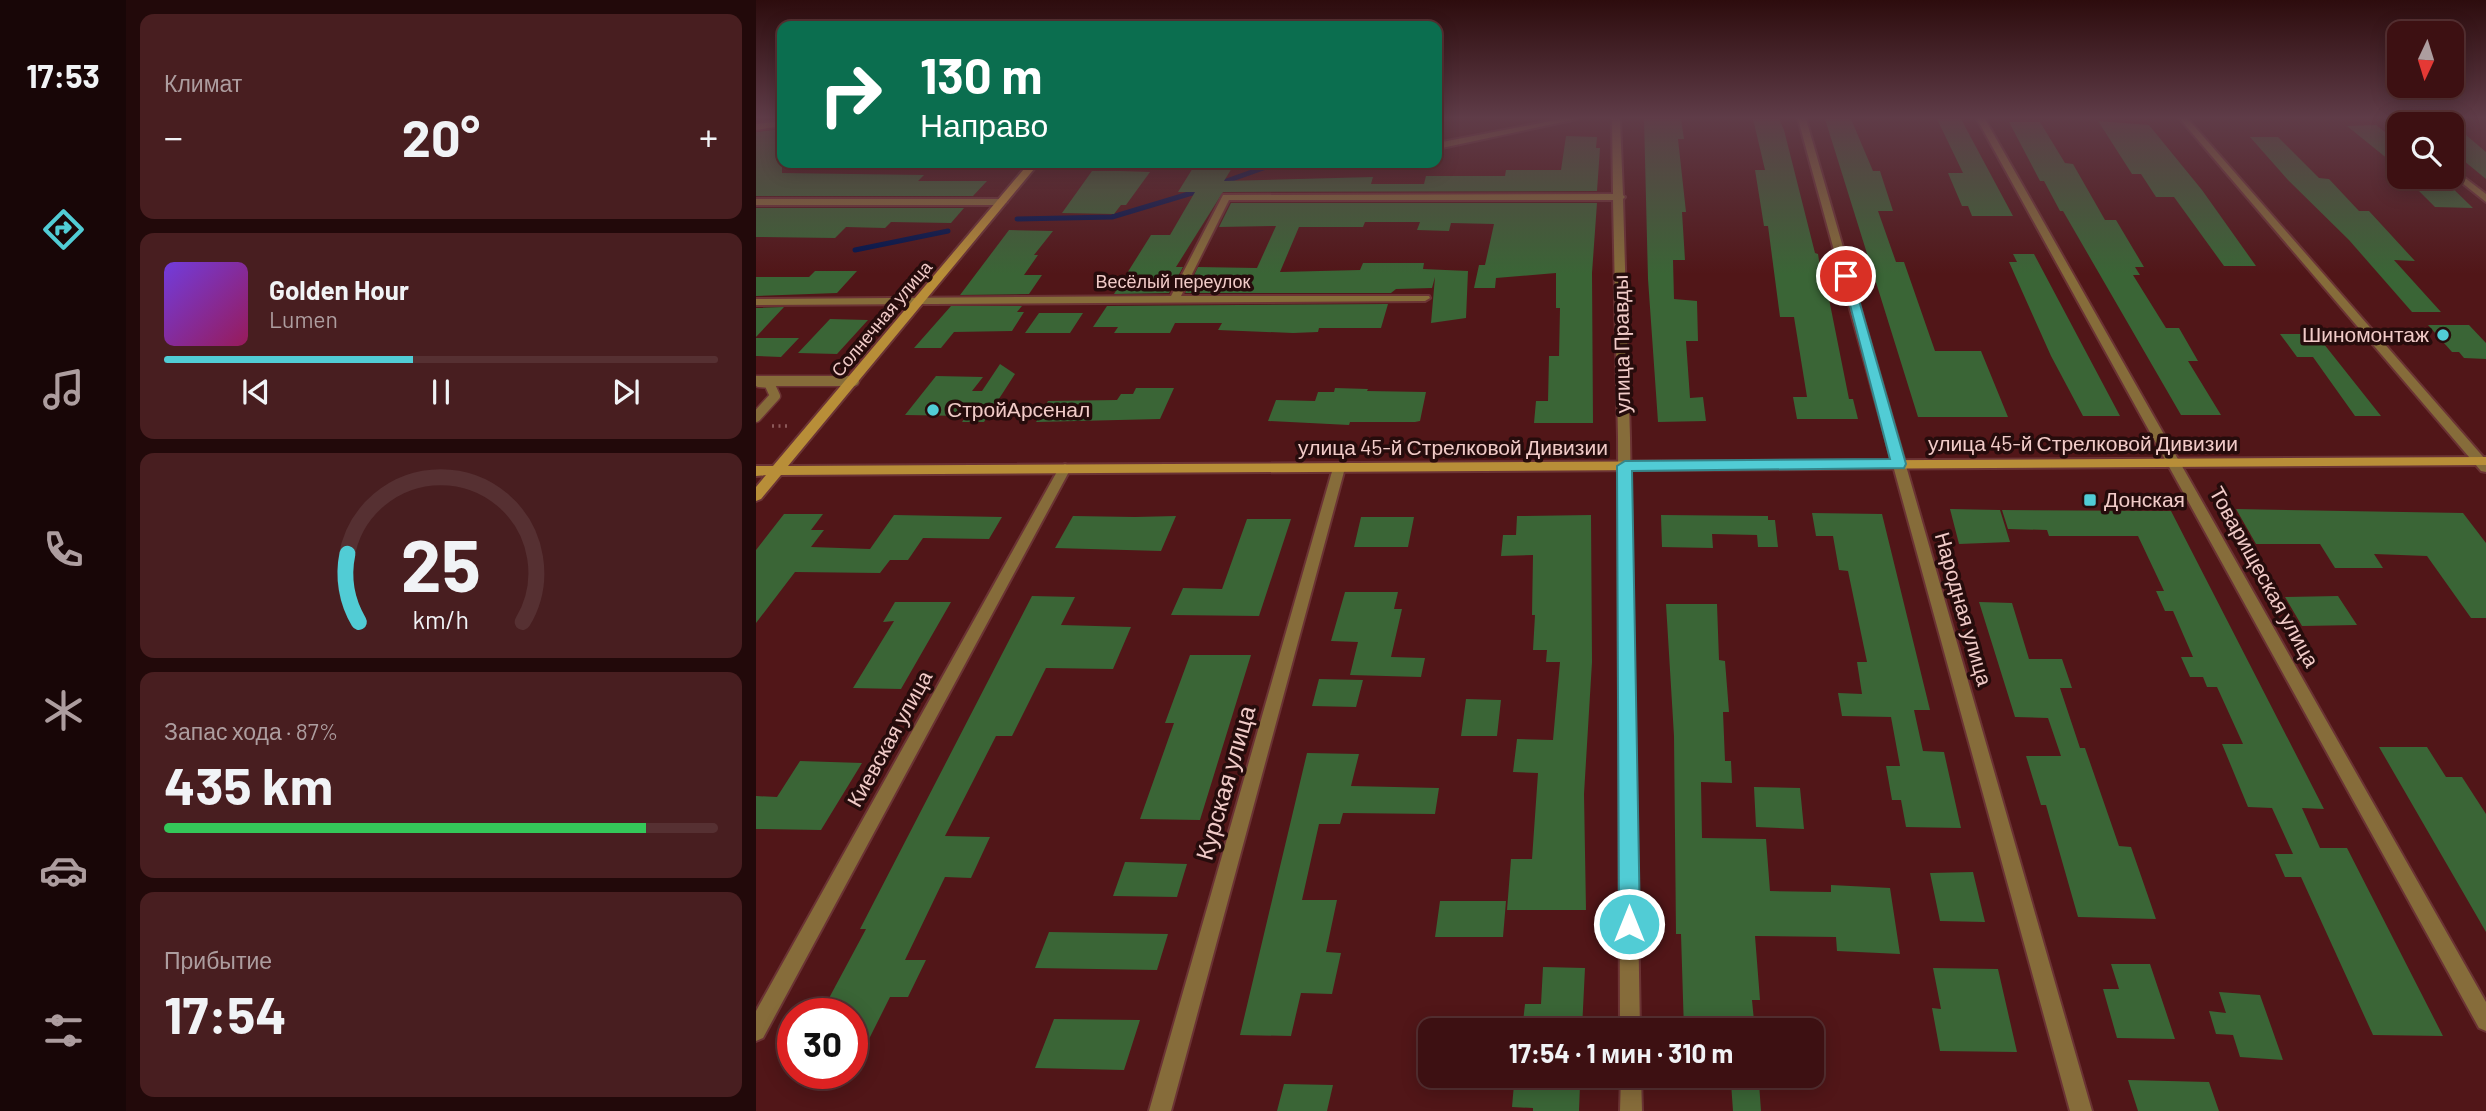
<!DOCTYPE html>
<html lang="ru">
<meta charset="utf-8">
<style>
:root{--surface:#3d1012;--page:#481e20;--text:#f1f3f6;--muted:#ad9d9f;--line:#563032;--accent:#51ccd5}
body{margin:0;font-family:Barlow,sans-serif;background:var(--page);color:var(--text);height:100vh;display:flex;flex-direction:column;font-size:26px;white-space:nowrap}
*{box-sizing:border-box;margin:0}
p{font-size:23px;color:var(--muted)}
.icon{flex:none;width:38px;height:38px;fill:none;stroke:currentColor;stroke-width:2;stroke-linecap:round;stroke-linejoin:round}
.map{position:relative;flex:1;overflow:hidden}
.panel{display:flex;flex-direction:column;gap:14px;padding:14px;background:#22090a;width:630px}
.panel>*{flex:none}
.guide{position:absolute;left:21px;top:21px;width:665px;height:147px;border-radius:14px;box-shadow:0 4px 18px #0003,0 0 0 2px var(--line);background:#0b6e4f;color:#fff;overflow:hidden}
.needle{width:46px;rotate:184deg}
.controls{position:absolute;left:1631px;top:21px;display:grid;gap:14px}
.controls a{display:grid;place-items:center;width:77px;height:77px;border-radius:14px;background:var(--surface);box-shadow:0 4px 18px #0003,0 0 0 2px var(--line);font-size:35px}
.speed{position:absolute;left:21px;top:998px;display:flex;gap:14px;font-size:35px;font-weight:700;text-align:center}
.speed>*{display:grid;place-content:center;width:91px;height:91px;border-radius:50%;background:var(--surface);box-shadow:0 4px 18px #0003,0 0 0 2px var(--line);line-height:1}
.speed .limit{border:10px solid #d22;background:#fff;color:#111}
.pin{position:absolute;display:grid;place-items:center;width:60px;height:60px;color:#fff;margin:-30px;border:4px solid #fff;border-radius:50%;box-shadow:0 2px 7px #0007}
.me{position:absolute;width:77px;margin:-38px;rotate:0deg;stroke-linejoin:round;filter:drop-shadow(0 0 5px #0008)}
.turn{display:flex;align-items:center;gap:24px;height:147px;padding:0 28px;font-size:32px}
.turn .icon{width:91px;height:91px;stroke-width:2.5}
.turn b{display:block;font-size:49px;line-height:60px}
.big{font-size:52px;font-weight:700;line-height:1.1}
.panel .tile{flex:1;display:flex;flex-direction:column;justify-content:center;gap:10px;min-width:0;padding:0 24px;border-radius:14px;background:var(--page)}
.panel .dial{align-items:center;gap:0}
.dial svg{height:182px;overflow:visible;fill:none;stroke:var(--line);stroke-width:7;stroke-linecap:round;text-anchor:middle}
.dial text{fill:var(--text);stroke:none}
.song{display:flex;align-items:center;gap:21px}
.cover{width:84px;height:84px;border-radius:10px;background:linear-gradient(135deg,hsl(260 70% 55%),hsl(330 70% 35%))}
.played{height:7px;border-radius:4px;background:linear-gradient(90deg,var(--accent) 45%,var(--line) 45%)}
.keys{display:flex;justify-content:space-around;direction:ltr}
.heat{display:flex;justify-content:space-between;align-items:center;font-size:38px;direction:ltr}
.charge{height:10px;border-radius:5px;background:linear-gradient(90deg,#34c759 87%,var(--line) 0)}
.trip{position:absolute;left:662px;top:1018px;width:406px;height:70px;border-radius:14px;background:var(--surface);box-shadow:0 4px 18px #0003,0 0 0 2px var(--line);font-weight:700;line-height:70px;text-align:center}
main{display:flex;flex:1;min-height:0}
.tabs{display:flex;flex-direction:column;width:126px;justify-content:space-around;align-items:center;background:#180607;color:var(--muted)}
.tabs .icon{width:49px;height:49px}
.tabs .on{color:var(--accent)}
.tabs b{font-size:32px;color:var(--text)}
.map>svg:first-child{display:block}
.lines{fill:none;stroke-linecap:round;stroke-linejoin:round}
.stream{stroke:#00154d;stroke-width:5}
.building{fill:#3a6536}
.service-casing{stroke:#6b3334;stroke-width:13}
.minor-casing{stroke:#6b3334;stroke-width:4}
.tertiary-casing{stroke:#6b3334;stroke-width:4}
.secondary-casing{stroke:#6b3334;stroke-width:4}
.path{stroke:#8c5959;stroke-width:3.5;stroke-dasharray:2 4.5;stroke-linecap:butt}
.service{stroke:#866c3a;stroke-width:10}
.minor{fill:#866c3a;fill-rule:evenodd}
.tertiary{fill:#866c3a;fill-rule:evenodd}
.secondary{fill:#b88e38;fill-rule:evenodd}
.route{fill:#51ccd5;stroke:#35858a;stroke-width:2}
.poi-dot{fill:#51ccd5;stroke:#260c0c;stroke-width:2.5}
.labels{text-anchor:middle;stroke-width:7;stroke-linejoin:round;paint-order:stroke}
.far-street-label{font-size:18px;fill:#f1cbc8;stroke:#260c0c}
.poi-label{font-size:21px;fill:#f1cbc8;stroke:#260c0c;text-anchor:start}
.street-label{font-size:21px;fill:#f1cbc8;stroke:#260c0c}
.near-street-label{font-size:24px;fill:#f1cbc8;stroke:#260c0c}
</style>
<main>
<nav class="tabs">
<b>17:53</b>
<svg class="icon on" aria-label="directions" viewBox="0 0 24 24"><path d="M12 3l9 9-9 9-9-9zM9 14v-3h6M13 9l2 2-2 2"/></svg>
<svg class="icon" aria-label="music" viewBox="0 0 24 24"><path d="M9 18V5l10-2v13"/><circle cx="6" cy="18" r="3"/><circle cx="16" cy="16" r="3"/></svg>
<svg class="icon" aria-label="phone" viewBox="0 0 24 24"><path d="M5 4h4l2 5-3 2q2 4 5 5l2-3 5 2v4C11 20 4 13 5 4z"/></svg>
<svg class="icon" aria-label="climate" viewBox="0 0 24 24"><path d="M12 3v18M4 7l16 10M4 17L20 7"/></svg>
<svg class="icon" aria-label="car" viewBox="0 0 24 24"><path d="M5 17H2v-5l4-1 3-4h7l3 4 3 1v5h-3M9 17h6M6 11h13"/><circle cx="7" cy="17" r="2"/><circle cx="17" cy="17" r="2"/></svg>
<svg class="icon" aria-label="filters" viewBox="0 0 24 24"><path d="M4 7h16M4 17h16"/><circle cx="9" cy="7" r="2"/><circle cx="15" cy="17" r="2"/></svg>
</nav>
<section class="panel">
<div class="tile"><p>Климат</p>
<div class="heat"><a>−</a><b class="big">20°</b><a>+</a></div>
</div>
<div class="tile">
<div class="song"><i class="cover"></i><div><b>Golden Hour</b><p>Lumen</p></div></div>
<div class="played"></div>
<div class="keys"><svg class="icon" aria-label="previous" viewBox="0 0 24 24"><path d="M18 5L8 12l10 7zM5 5v14"/></svg><svg class="icon" aria-label="pause" viewBox="0 0 24 24"><path d="M8 5v14M16 5v14"/></svg><svg class="icon" aria-label="next" viewBox="0 0 24 24"><path d="M6 5l10 7-10 7zM19 5v14"/></svg></div>
</div>
<div class="tile dial"><svg viewBox="0 0 100 80">
<path d="M14 69A42 42 0 1 1 86 69"/>
<path d="M14 69A42 42 0 0 1 9 39" stroke="#51ccd5"/>
<text x="50" y="56" font-size="32" font-weight="700">25</text>
<text x="50" y="72" font-size="11">km/h</text>
</svg></div>
<div class="tile"><p>Запас хода · 87%</p><b class="big">435 km</b><div class="charge"></div></div>
<div class="tile"><p>Прибытие</p><b class="big">17:54</b></div>
</section>
<div class="map">
<svg width="1730" height="1111" viewBox="0 0 1730 1111">
<rect width="100%" height="100%" fill="#511618"/>
<g class="lines">
<path class="stream" d="M 462,184 L 521,163
M 261,219 L 356,217 L 446,190
M 99,250 L 192,231"/>
</g>
<path class="building" d="M 888,119 L 925,119 L 928,139 L 922,139 L 930,212 L 926,212 L 929,260 L 917,260 L 918,299 L 941,301 L 942,341 L 930,341 L 934,398 L 947,397 L 950,421 L 902,422 L 892,279 Z
M 997,119 L 1023,119 L 1028,130 L 1059,253 L 1062,254 L 1067,284 L 1070,284 L 1093,399 L 1097,399 L 1102,419 L 1041,419 L 1037,397 L 1051,397 L 1038,317 L 1024,317 L 1012,226 L 1008,226 L 999,170 L 1009,170 Z
M 1069,119 L 1095,119 L 1117,171 L 1124,171 L 1137,211 L 1122,211 L 1140,262 L 1148,262 L 1179,351 L 1225,351 L 1252,417 L 1162,417 Z
M 1181,119 L 1205,119 L 1257,216 L 1216,216 L 1212,206 L 1206,206 L 1192,173 L 1207,173 Z
M 1342,121 L 1393,125 L 1446,190 L 1500,266 L 1468,266 L 1418,197 L 1400,197 L 1385,174 L 1376,174 Z
M 1253,122 L 1284,122 L 1309,163 L 1317,164 L 1349,220 L 1360,220 L 1388,267 L 1379,267 L 1384,275 L 1377,275 L 1410,328 L 1423,328 L 1442,361 L 1432,361 L 1465,415 L 1425,415 L 1307,211 L 1304,211 L 1288,181 L 1284,181 Z
M 1696,123 L 1730,152 L 1730,179 L 1696,151 Z
M 1620,125 L 1643,143 L 1643,168 L 1591,126 Z
M 26,129 L 26,173 L 168,175 L 162,181 L 231,181 L 217,196 L 0,196 L 0,132 Z
M 810,136 L 841,137 L 840,148 L 844,148 L 841,191 L 467,192 L 420,267 L 427,267 L 413,293 L 358,294 L 395,235 L 414,235 L 439,192 L 422,192 L 440,163 L 479,163 L 468,181 L 617,177 L 615,184 L 668,184 L 670,176 L 749,176 L 750,170 L 805,170 Z
M 1494,137 L 1522,137 L 1563,178 L 1573,179 L 1603,211 L 1613,211 L 1659,261 L 1638,260 L 1685,312 L 1656,312 L 1593,240 L 1532,180 Z
M 336,171 L 365,171 L 394,172 L 370,205 L 365,205 L 358,214 L 306,213 Z
M 1649,177 L 1685,177 L 1717,208 L 1679,207 Z
M 475,203 L 841,203 L 836,273 L 837,423 L 778,423 L 780,401 L 792,401 L 793,356 L 803,356 L 804,308 L 800,308 L 800,273 L 740,278 L 739,288 L 718,288 L 723,265 L 729,265 L 738,224 L 695,223 L 693,231 L 661,230 L 664,222 L 609,222 L 607,227 L 543,227 L 524,272 L 604,270 L 607,263 L 668,263 L 667,269 L 712,271 L 710,318 L 675,323 L 679,277 L 676,288 L 640,289 L 635,293 L 429,293 L 442,267 L 501,268 L 520,226 L 463,227 Z
M 0,208 L 208,208 L 195,223 L 135,222 L 129,228 L 90,227 L 79,238 L 0,237 Z
M 253,230 L 297,231 L 278,255 L 282,255 L 268,275 L 286,275 L 273,294 L 204,295 Z
M 1257,254 L 1278,254 L 1364,416 L 1327,416 L 1295,356 L 1253,262 L 1261,262 Z
M 59,271 L 101,271 L 81,293 L 0,296 L 0,277 L 53,277 Z
M 632,304 L 625,328 L 563,328 L 562,332 L 537,333 L 462,330 L 466,323 L 419,323 L 414,333 L 358,333 L 362,327 L 337,327 L 351,306 Z
M 195,306 L 266,306 L 261,312 L 268,312 L 256,331 L 198,332 L 185,348 L 158,348 Z
M 28,307 L 0,337 L 0,308 Z
M 283,313 L 327,313 L 314,333 L 269,333 Z
M 74,319 L 112,320 L 81,354 L 42,353 Z
M 1672,325 L 1713,325 L 1730,343 L 1730,359 L 1708,358 L 1703,352 L 1696,352 Z
M 1524,334 L 1560,334 L 1625,416 L 1599,416 L 1557,357 L 1541,357 Z
M 0,338 L 43,338 L 25,357 L 0,356 Z
M 244,364 L 259,374 L 228,422 L 206,422 L 210,416 L 149,415 L 180,376 L 227,377 L 216,391 L 226,391 Z
M 380,388 L 418,388 L 404,419 L 280,422 L 292,401 L 361,400 L 365,394 L 377,394 Z
M 579,388 L 612,389 L 611,391 L 670,392 L 664,421 L 659,422 L 594,422 L 593,425 L 512,421 L 520,400 L 559,401 L 562,392 L 578,392 Z
M 1194,509 L 1244,510 L 1254,542 L 1203,544 Z
M 1480,509 L 1707,513 L 1730,543 L 1730,618 L 1715,618 L 1671,556 L 1618,554 L 1627,568 L 1579,568 L 1564,544 L 1500,544 Z
M 1246,510 L 1415,511 L 1568,809 L 1546,808 L 1564,848 L 1591,848 L 1687,1036 L 1617,1035 L 1545,877 L 1529,877 L 1519,854 L 1537,854 L 1516,808 L 1492,807 L 1466,744 L 1487,744 L 1461,687 L 1451,687 L 1447,677 L 1434,677 L 1425,657 L 1437,657 L 1417,611 L 1409,611 L 1400,591 L 1408,591 L 1382,536 L 1293,536 L 1291,530 L 1252,529 Z
M 1056,513 L 1126,514 L 1174,710 L 1158,710 L 1167,751 L 1188,752 L 1205,828 L 1150,827 L 1145,800 L 1136,800 L 1130,766 L 1144,766 L 1135,717 L 1086,716 L 1082,693 L 1106,694 L 1101,662 L 1111,662 L 1092,571 L 1083,570 L 1077,536 L 1060,536 Z
M 28,514 L 67,514 L 55,530 L 68,530 L 55,547 L 114,549 L 138,515 L 246,517 L 233,539 L 167,538 L 152,560 L 134,560 L 124,573 L 39,572 L 0,623 L 0,550 Z
M 835,515 L 836,662 L 828,794 L 830,910 L 751,910 L 755,859 L 776,859 L 782,773 L 757,772 L 761,739 L 797,740 L 804,662 L 790,662 L 791,650 L 777,650 L 779,615 L 776,615 L 777,555 L 745,556 L 747,535 L 760,535 L 761,516 Z
M 905,515 L 1012,516 L 1012,520 L 1019,520 L 1022,547 L 1002,547 L 1001,535 L 956,534 L 957,548 L 906,547 Z
M 317,516 L 379,517 L 420,516 L 405,551 L 299,548 Z
M 605,517 L 658,517 L 652,547 L 598,547 Z
M 491,519 L 535,519 L 503,616 L 415,615 L 427,588 L 466,589 Z
M 589,592 L 642,592 L 638,609 L 646,609 L 635,657 L 669,658 L 665,677 L 594,675 L 602,642 L 575,641 Z
M 276,596 L 319,597 L 305,625 L 375,627 L 357,669 L 290,668 L 256,736 L 240,736 L 189,836 L 234,837 L 215,878 L 189,877 L 149,960 L 170,960 L 152,997 L 134,997 L 96,1073 L 96,1013 L 65,1013 L 110,929 L 104,929 Z
M 1582,596 L 1601,625 L 1546,626 L 1529,597 Z
M 139,602 L 195,602 L 145,689 L 97,688 L 138,621 L 127,622 Z
M 1223,602 L 1256,603 L 1273,659 L 1306,659 L 1316,688 L 1304,688 L 1324,748 L 1329,748 L 1363,846 L 1375,847 L 1400,919 L 1322,917 L 1290,805 L 1285,805 L 1270,756 L 1305,756 L 1292,718 L 1259,717 Z
M 910,604 L 961,604 L 963,660 L 969,661 L 973,712 L 967,712 L 969,761 L 975,761 L 976,783 L 945,782 L 946,838 L 1010,839 L 1014,891 L 1075,892 L 1075,885 L 1134,888 L 1144,954 L 1081,951 L 1080,937 L 999,936 L 1004,1000 L 996,1000 L 999,1031 L 928,1031 L 925,934 L 920,934 L 918,736 Z
M 434,655 L 495,655 L 444,820 L 384,819 L 418,723 L 409,723 Z
M 563,679 L 607,680 L 600,707 L 556,706 Z
M 710,699 L 745,700 L 741,736 L 705,736 Z
M 1623,747 L 1671,747 L 1690,777 L 1706,777 L 1730,814 L 1730,932 Z
M 551,753 L 603,754 L 595,786 L 683,788 L 679,814 L 587,813 L 584,824 L 563,824 L 546,900 L 581,900 L 570,952 L 585,953 L 576,994 L 545,993 L 535,1036 L 484,1035 Z
M 44,761 L 106,763 L 65,830 L 0,829 L 0,796 L 21,797 Z
M 998,787 L 1044,788 L 1048,829 L 1000,827 Z
M 369,862 L 431,864 L 421,897 L 357,896 Z
M 1217,872 L 1229,922 L 1184,921 L 1174,873 Z
M 684,901 L 750,901 L 747,937 L 679,937 Z
M 293,932 L 412,934 L 401,970 L 279,968 Z
M 1355,964 L 1394,964 L 1419,1039 L 1361,1038 L 1347,989 L 1363,989 Z
M 787,967 L 829,968 L 826,1029 L 766,1031 L 769,1004 L 785,1004 Z
M 1177,968 L 1242,969 L 1261,1052 L 1184,1051 L 1176,1008 L 1185,1009 Z
M 1463,992 L 1504,995 L 1527,1060 L 1484,1057 L 1477,1035 L 1460,1034 L 1453,1011 L 1470,1013 Z
M 298,1019 L 384,1020 L 368,1070 L 279,1068 Z
M 1372,1080 L 1453,1082 L 1463,1111 L 1382,1111 Z
M 975,1083 L 1003,1083 L 1005,1111 L 977,1111 Z
M 528,1084 L 577,1085 L 571,1111 L 521,1111 Z
M 758,1084 L 824,1085 L 823,1111 L 777,1111 L 777,1108 L 756,1107 Z"/>
<g class="lines">
<g class="service-casing">
<path id="service" d="M 0,381 L 98,381
M 0,417 L 19,396 L 13,383 L 3,382"/>
</g>
<g class="minor-casing">
<path id="minor" d="M 805,119 L 821,119 L 681,149 L 681,143 Z
M 856,119 L 864,119 L 867,195 L 869,197 L 867,199 L 874,437 L 884,1031 L 864,1031 L 862,437 L 857,200 L 473,200 L 425,296 L 673,296 L 674,298 L 669,301 L 0,305 L 0,299 L 415,296 L 467,195 L 857,194 Z
M 1042,119 L 1050,119 L 1336,1111 L 1314,1111 Z
M 1221,119 L 1229,119 L 1730,1002 L 1730,1031 L 1723,1028 Z
M 1630,119 L 1639,119 L 1646,124 L 1643,124 L 1643,129 Z
M 26,121 L 26,126 L 0,130 L 0,124 Z
M 1696,168 L 1730,194 L 1730,202 L 1696,175 Z
M 0,199 L 246,199 L 251,202 L 246,205 L 0,205 Z
M 309,464 L 315,468 L 7,1038 L 0,1041 L 0,1011 L 303,468 Z
M 583,464 L 589,468 L 415,1111 L 393,1111 L 577,468 Z
M 865,1076 L 885,1076 L 886,1111 L 864,1111 Z"/>
</g>
<g class="tertiary-casing">
<path id="tertiary" d="M 1424,119 L 1432,119 L 1730,460 L 1730,472 L 1725,471 Z"/>
</g>
<g class="secondary-casing">
<path id="secondary" d="M 273,163 L 283,163 L 32,466 L 1730,457 L 1730,465 L 25,475 L 5,499 L 0,501 L 0,487 L 10,475 L 0,476 L 0,466 L 17,466 Z"/>
</g>
<path class="path" d="M 16,426 L 35,426"/>
<use href="#service" class="service"/>
<use href="#minor" class="minor"/>
<use href="#tertiary" class="tertiary"/>
<use href="#secondary" class="secondary"/>
</g>
<linearGradient id="sky" x2="0" y2="1"><stop stop-color="#2d0c0d"/><stop offset="0.43" stop-color="#5f3c48"/><stop offset="1" stop-color="#5f3c48" stop-opacity="0"/></linearGradient>
<rect width="1730" height="274" fill="url(#sky)"/>
<path class="route" d="M 1086,274 L 1096,276 L 1150,464 L 1148,468 L 876,471 L 884,924 L 881,932 L 873,935 L 866,932 L 863,924 L 861,466 L 869,461 L 1134,459 Z"/>
<g class="poi-dot">
<circle cx="1687" cy="335" r="7"/>
<circle cx="177" cy="410" r="7"/>
<rect x="1327" y="493" width="14" height="14" rx="3.5"/>
</g>
<g class="labels">
<g class="far-street-label">
<text x="417" y="288">Весёлый переулок</text>
<text transform="translate(126 319) rotate(-50)" y="6">Солнечная улица</text>
</g>
<g class="poi-label">
<text x="1673" y="342" text-anchor="end">Шиномонтаж</text>
<text x="191" y="417">СтройАрсенал</text>
<text x="1348" y="507">Донская</text>
</g>
<g class="street-label">
<text transform="translate(866 344) rotate(-91)" y="7">улица Правды</text>
<text x="1327" y="451">улица 45-й Стрелковой Дивизии</text>
<text x="697" y="455">улица 45-й Стрелковой Дивизии</text>
<text transform="translate(1508 577) rotate(61)" y="7">Товарищеская улица</text>
<text transform="translate(1207 609) rotate(74)" y="7">Народная улица</text>
<text transform="translate(134 739) rotate(-61)" y="7">Киевская улица</text>
</g>
<g class="near-street-label">
<text transform="translate(470 783) rotate(-74)" y="8">Курская улица</text>
</g>
</g>
</svg>
<div class="controls">
<a><svg class="needle" viewBox="-14 -14 28 28"><path d="M0-13l5 13h-10z" fill="#e53935"/><path d="M0 13l5-13h-10z" fill="#ad9d9f"/></svg></a>
<a><svg class="icon" aria-label="search" viewBox="0 0 24 24"><circle cx="10" cy="10" r="6"/><path d="M15 15l6 6"/></svg></a>
</div>
<div class="speed"><div class="limit">30</div></div>
<div class="pin" style="left:1090px;top:276px;background:#d93025"><svg class="icon" aria-label="arrive" viewBox="0 0 24 24"><path d="M6 21V4h12l-3 4 3 4H6"/></svg></div>
<svg class="me" style="left:873px;top:924px" viewBox="-20 -20 40 40"><circle r="17" fill="#51ccd5" stroke="#fff" stroke-width="3"/><path d="M0-11L8 9 0 5-8 9z" fill="#fff"/></svg>
<div class="trip">17:54 · 1 мин · 310 m</div>
<div class="guide">
<div class="turn"><svg class="icon" aria-label="right" viewBox="0 0 24 24"><path d="M7 20v-9h11M14 6l5 5-5 5"/></svg><div><b>130 m</b>Направо</div></div>
</div>
</div>
</main>
